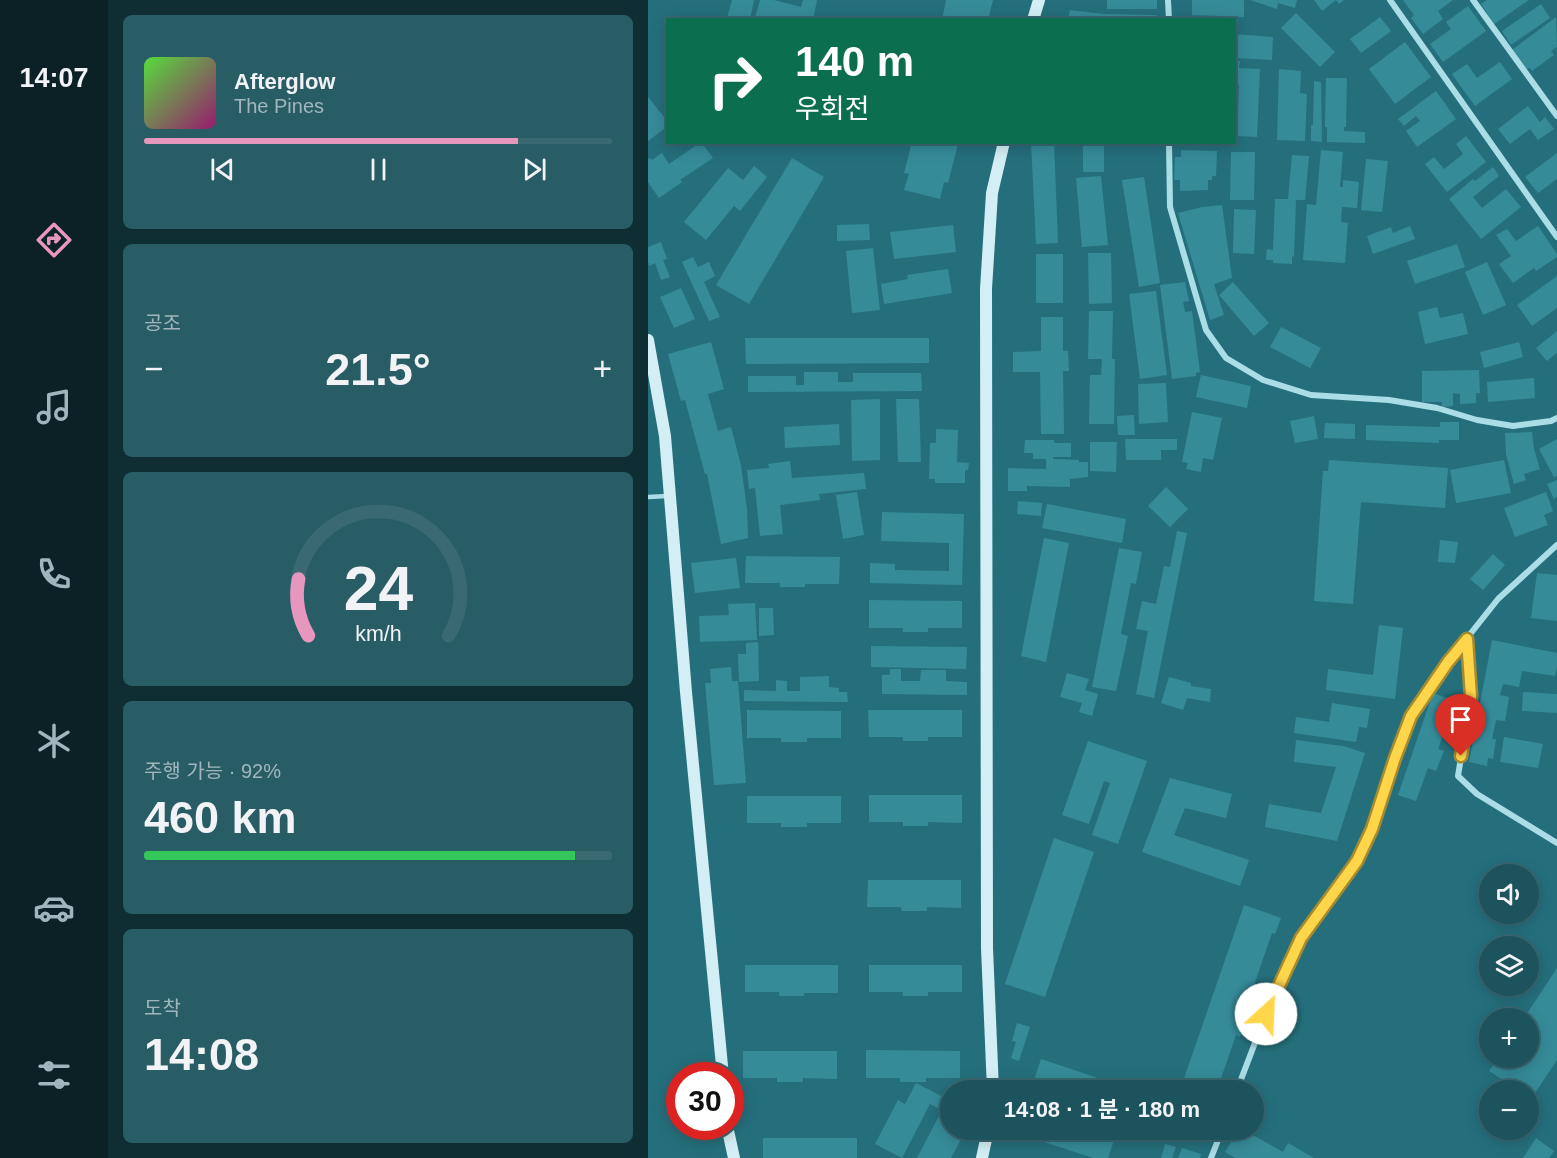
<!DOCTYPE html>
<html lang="ko">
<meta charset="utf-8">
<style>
:root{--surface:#1c535d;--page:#295d66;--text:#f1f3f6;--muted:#a0b6bc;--line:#3a6972;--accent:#e797bd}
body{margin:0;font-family:Helvetica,"Noto Sans KR",sans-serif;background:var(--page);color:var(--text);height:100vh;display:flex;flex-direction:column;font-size:22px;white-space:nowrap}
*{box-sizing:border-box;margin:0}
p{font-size:20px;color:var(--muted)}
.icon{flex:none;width:33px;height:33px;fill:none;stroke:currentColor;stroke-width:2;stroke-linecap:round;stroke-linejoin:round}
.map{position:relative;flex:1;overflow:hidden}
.side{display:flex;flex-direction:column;gap:15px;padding:15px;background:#0f2e33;width:540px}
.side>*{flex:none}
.top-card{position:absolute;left:18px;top:18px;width:570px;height:126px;border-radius:0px;box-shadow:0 3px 15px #0003,0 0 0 2px var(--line);background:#0b6e4f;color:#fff;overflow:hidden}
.tools{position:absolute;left:831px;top:864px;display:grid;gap:12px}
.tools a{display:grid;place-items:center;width:60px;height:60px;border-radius:50%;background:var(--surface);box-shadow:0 3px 15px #0003,0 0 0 2px var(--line);font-size:30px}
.speed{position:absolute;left:18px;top:1062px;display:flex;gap:12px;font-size:30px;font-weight:700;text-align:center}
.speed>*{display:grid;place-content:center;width:78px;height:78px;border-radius:50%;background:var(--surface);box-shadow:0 3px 15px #0003,0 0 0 2px var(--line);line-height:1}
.speed .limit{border:9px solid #d22;background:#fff;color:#111}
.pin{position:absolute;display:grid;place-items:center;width:51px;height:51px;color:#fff;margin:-62px -26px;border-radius:50% 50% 50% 0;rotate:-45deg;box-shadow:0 0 6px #0007}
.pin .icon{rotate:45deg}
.me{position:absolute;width:66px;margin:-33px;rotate:25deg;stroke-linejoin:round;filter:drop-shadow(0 0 4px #0008)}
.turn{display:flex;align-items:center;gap:21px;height:126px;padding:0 30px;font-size:27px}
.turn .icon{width:78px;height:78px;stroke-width:2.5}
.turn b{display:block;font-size:42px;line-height:51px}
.big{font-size:45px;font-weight:700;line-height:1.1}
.side .widget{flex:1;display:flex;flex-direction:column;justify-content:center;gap:9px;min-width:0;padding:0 21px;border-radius:9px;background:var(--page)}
.side .dial{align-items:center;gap:0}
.dial svg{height:156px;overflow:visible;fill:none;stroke:var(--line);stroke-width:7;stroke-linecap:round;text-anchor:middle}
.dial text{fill:var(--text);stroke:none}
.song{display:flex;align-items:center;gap:18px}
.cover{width:72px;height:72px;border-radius:9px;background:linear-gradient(135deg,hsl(110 70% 55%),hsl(320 70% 35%))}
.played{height:6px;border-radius:3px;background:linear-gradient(90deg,var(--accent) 80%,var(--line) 80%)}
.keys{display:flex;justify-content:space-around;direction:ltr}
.heat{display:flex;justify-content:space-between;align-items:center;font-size:33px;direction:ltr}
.charge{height:9px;border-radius:4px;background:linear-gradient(90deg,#34c759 92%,var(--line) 0)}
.trip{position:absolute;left:292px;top:1080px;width:324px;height:60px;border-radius:30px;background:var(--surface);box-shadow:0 3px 15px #0003,0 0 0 2px var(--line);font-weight:700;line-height:60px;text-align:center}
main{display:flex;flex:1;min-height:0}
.tab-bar{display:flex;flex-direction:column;width:108px;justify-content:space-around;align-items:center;background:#0b2125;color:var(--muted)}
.tab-bar .icon{width:42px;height:42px}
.tab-bar .current{color:var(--accent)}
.tab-bar b{font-size:27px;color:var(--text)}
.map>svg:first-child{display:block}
.building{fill:#368b99}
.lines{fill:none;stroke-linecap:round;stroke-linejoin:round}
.lane{stroke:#aadde5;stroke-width:4.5}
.street{stroke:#aadde5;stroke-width:6}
.secondary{stroke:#d3eff5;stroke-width:12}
.route-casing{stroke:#a68a30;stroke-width:15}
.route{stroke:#ffd54a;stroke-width:10}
</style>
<main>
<nav class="tab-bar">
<b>14:07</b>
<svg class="icon current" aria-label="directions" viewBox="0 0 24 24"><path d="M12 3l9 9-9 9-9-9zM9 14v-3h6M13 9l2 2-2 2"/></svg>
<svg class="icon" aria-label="music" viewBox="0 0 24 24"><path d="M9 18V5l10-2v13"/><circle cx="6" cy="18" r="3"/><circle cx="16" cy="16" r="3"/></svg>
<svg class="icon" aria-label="phone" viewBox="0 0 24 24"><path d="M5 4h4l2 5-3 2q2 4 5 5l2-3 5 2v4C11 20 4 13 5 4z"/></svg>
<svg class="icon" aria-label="climate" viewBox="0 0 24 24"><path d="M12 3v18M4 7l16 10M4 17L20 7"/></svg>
<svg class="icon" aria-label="car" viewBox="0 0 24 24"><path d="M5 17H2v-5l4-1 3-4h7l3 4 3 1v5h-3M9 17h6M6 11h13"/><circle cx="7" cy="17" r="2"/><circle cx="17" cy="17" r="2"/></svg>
<svg class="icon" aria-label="filters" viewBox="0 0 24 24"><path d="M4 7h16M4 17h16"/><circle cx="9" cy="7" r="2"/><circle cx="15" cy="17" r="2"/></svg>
</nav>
<section class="side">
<div class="widget">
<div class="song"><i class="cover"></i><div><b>Afterglow</b><p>The Pines</p></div></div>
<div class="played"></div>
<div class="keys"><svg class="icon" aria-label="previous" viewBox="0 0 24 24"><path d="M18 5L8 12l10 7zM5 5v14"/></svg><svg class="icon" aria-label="pause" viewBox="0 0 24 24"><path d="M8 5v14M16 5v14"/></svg><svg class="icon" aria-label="next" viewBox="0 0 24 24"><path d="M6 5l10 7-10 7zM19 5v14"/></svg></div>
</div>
<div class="widget"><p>공조</p>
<div class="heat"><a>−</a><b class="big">21.5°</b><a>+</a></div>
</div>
<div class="widget dial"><svg viewBox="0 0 100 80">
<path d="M14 69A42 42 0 1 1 86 69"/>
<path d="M14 69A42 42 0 0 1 9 40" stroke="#e797bd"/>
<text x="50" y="56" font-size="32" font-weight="700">24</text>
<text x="50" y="72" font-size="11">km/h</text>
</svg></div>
<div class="widget"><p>주행 가능 · 92%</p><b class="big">460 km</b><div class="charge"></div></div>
<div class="widget"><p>도착</p><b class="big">14:08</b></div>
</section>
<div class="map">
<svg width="909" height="1158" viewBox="0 0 909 1158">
<rect width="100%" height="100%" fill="#256f7c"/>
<path class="building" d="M 84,0 L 106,0 L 102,20 L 79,18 Z
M 112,0 L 126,0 L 153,7 L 155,0 L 169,0 L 165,20 L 107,18 Z
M 298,0 L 345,0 L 340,20 L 294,20 Z
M 459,0 L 509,0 L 509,9 L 459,9 Z
M 544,0 L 596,0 L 596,17 L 544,15 Z
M 602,0 L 649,0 L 647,8 L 630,3 L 629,9 Z
M 666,0 L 696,0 L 691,4 L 688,0 L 674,11 Z
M 755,0 L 805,0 L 790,11 L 795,19 L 775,34 L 763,18 L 766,15 Z
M 839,0 L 881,0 L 846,24 L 833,4 Z
M 893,4 L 902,18 L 863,45 L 854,31 Z
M 820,6 L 838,31 L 795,62 L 782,44 L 803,29 L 798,22 Z
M 422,10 L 455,14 L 509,15 L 508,20 L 420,20 Z
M 648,13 L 687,52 L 672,67 L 633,28 Z
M 732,17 L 743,31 L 713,53 L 702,39 Z
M 908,17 L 909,47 L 903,51 L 906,55 L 884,71 L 882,68 L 879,69 L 864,50 Z
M 586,34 L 625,37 L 624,60 L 586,58 Z
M 757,42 L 783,77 L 747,104 L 721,69 Z
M 586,61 L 592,61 L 591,68 L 612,69 L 609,137 L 589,136 L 591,85 L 586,85 Z
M 852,62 L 864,79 L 827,106 L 804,74 L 819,64 L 829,78 Z
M 631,69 L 653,71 L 652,93 L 659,94 L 657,141 L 629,140 Z
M 678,78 L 699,78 L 698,127 L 696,127 L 696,131 L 717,132 L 717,143 L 679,142 L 679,127 L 677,127 Z
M 666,81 L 673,82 L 674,142 L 663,141 L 663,125 L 665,125 Z
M 788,91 L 808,119 L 769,147 L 758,131 L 772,121 L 768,116 L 756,126 L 750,119 Z
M 0,97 L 20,122 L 20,126 L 0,141 Z
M 880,106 L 892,122 L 897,117 L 906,129 L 890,140 L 882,129 L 862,144 L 850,129 Z
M 818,136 L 838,162 L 799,192 L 777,164 L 786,157 L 796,169 L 815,154 L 808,144 Z
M 53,142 L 65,158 L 32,180 L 34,182 L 11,198 L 0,182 L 0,159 L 3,158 L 4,160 L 14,153 L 21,164 Z
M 264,142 L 310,144 L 300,183 L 296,182 L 292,199 L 256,190 L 261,174 L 256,173 Z
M 383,142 L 406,142 L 410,243 L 388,244 Z
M 435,142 L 456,142 L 456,172 L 435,172 Z
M 533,150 L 569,151 L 568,176 L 564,176 L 564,180 L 560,180 L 560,190 L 532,191 L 532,180 L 526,180 L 527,157 L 533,157 Z
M 673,150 L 695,152 L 692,187 L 695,187 L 695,180 L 711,182 L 709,208 L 694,207 L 693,222 L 700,223 L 697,263 L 655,260 L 659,204 L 668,205 Z
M 583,152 L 607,152 L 606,200 L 582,200 Z
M 909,153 L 909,179 L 890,193 L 877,177 Z
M 644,155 L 661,156 L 657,200 L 648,200 L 646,257 L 644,256 L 644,264 L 625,263 L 625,260 L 618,260 L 619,249 L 625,250 L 627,199 L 640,199 Z
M 144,158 L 176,177 L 101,304 L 68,285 Z
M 718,159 L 740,161 L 734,212 L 713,210 Z
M 106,166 L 119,177 L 92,211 L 86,206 L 58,240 L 36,222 L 80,168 L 95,180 Z
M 845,167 L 851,176 L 825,197 L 834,208 L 858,189 L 873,207 L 833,239 L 801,199 L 825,179 L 827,181 Z
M 453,176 L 460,245 L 434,247 L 428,178 Z
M 496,177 L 512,283 L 491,287 L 474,180 Z
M 574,205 L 584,278 L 566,284 L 576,315 L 562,320 L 530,213 L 554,207 Z
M 586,209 L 608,210 L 606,254 L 585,253 Z
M 221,224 L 222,240 L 189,241 L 189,225 Z
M 305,225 L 308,252 L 246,259 L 242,232 Z
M 762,226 L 767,239 L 725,254 L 719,236 L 743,227 L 745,233 Z
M 890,226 L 909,254 L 909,257 L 888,271 L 886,268 L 865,283 L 851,264 L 863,256 L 848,235 L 859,229 L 868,241 Z
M 13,242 L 19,259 L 15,260 L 22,277 L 13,280 L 7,263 L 1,266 L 0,262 L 0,247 Z
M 809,244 L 817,267 L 767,284 L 759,261 Z
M 225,248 L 232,310 L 204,313 L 198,251 Z
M 440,253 L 463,253 L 464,303 L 441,304 Z
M 388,254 L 415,254 L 415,303 L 388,303 Z
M 45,257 L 50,267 L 61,262 L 67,276 L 56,282 L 72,317 L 61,321 L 34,262 Z
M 839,262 L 858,305 L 835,315 L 817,272 Z
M 300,269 L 304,293 L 236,304 L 233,284 L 260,279 L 259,275 Z
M 909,276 L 909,308 L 884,326 L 869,305 Z
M 537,282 L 541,301 L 535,302 L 537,312 L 544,311 L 552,372 L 548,373 L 548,376 L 524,379 L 512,285 Z
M 585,282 L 621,323 L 606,336 L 571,295 Z
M 33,288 L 47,319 L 26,328 L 12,297 Z
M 508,291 L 519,375 L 492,379 L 481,294 Z
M 789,307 L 792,318 L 815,313 L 820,334 L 777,344 L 770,312 Z
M 441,311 L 465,311 L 464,359 L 467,359 L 466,424 L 441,424 L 442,375 L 453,375 L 454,359 L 440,359 Z
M 393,317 L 415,317 L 415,351 L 420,351 L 421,371 L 415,371 L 416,434 L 393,434 L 392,372 L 365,372 L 365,352 L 393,351 Z
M 633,327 L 673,348 L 662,368 L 622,347 Z
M 909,331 L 909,353 L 899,361 L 888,348 Z
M 97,338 L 281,338 L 281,363 L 98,364 Z
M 63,342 L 76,389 L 60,394 L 70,431 L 83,427 L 93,465 L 99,509 L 100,538 L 73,544 L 59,474 L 57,474 L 37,400 L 33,401 L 20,354 Z
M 871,342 L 875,357 L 836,368 L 832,352 Z
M 831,370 L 832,393 L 828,393 L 828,403 L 812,404 L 812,394 L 805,393 L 805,406 L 794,407 L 794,402 L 774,402 L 774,371 Z
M 156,372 L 190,372 L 190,382 L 205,382 L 205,373 L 273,373 L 274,391 L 100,392 L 100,376 L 148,376 L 148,385 L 156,385 Z
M 553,375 L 603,386 L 599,408 L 548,397 Z
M 886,378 L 887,398 L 840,402 L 839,382 Z
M 518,383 L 520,422 L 491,424 L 490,384 Z
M 232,399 L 232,460 L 204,461 L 203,400 Z
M 248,399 L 271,399 L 273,462 L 250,462 Z
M 544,412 L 574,418 L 565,460 L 555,458 L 553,472 L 538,469 L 540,463 L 534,462 Z
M 486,415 L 487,435 L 470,435 L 469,416 Z
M 666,416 L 670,439 L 647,443 L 642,421 Z
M 792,422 L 811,422 L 811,440 L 791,440 L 791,443 L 718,440 L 718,425 L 792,427 Z
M 677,423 L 707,424 L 707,439 L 676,438 Z
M 191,424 L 192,445 L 137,448 L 136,427 Z
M 288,429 L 310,430 L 309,462 L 321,463 L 320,470 L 317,470 L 317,483 L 287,483 L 287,479 L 281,479 L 282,443 L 288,443 Z
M 884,432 L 886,449 L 892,469 L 876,474 L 878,480 L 866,484 L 858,454 L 857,433 Z
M 477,439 L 529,439 L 529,450 L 513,450 L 513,460 L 478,460 Z
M 909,439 L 909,476 L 906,477 L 891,449 Z
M 377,440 L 406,440 L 406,443 L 423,443 L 423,457 L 405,457 L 405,459 L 431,460 L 431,462 L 440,462 L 440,477 L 422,479 L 422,487 L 379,486 L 379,491 L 360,491 L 360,468 L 398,469 L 398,459 L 385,459 L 385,453 L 376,453 Z
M 442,442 L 469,442 L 468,472 L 442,471 Z
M 681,460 L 800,468 L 797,508 L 713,502 L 705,604 L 666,601 L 675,471 L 680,471 Z
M 856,460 L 863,493 L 808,503 L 802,470 Z
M 142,461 L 144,478 L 216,473 L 218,489 L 171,494 L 172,500 L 132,505 L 135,534 L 112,536 L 107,488 L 101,489 L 99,470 L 121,468 L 120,464 Z
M 909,480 L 909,497 L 906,499 L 899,484 Z
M 518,487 L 540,509 L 522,527 L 500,506 Z
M 209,492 L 216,535 L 195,539 L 188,495 Z
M 898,492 L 905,511 L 896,515 L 900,525 L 867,537 L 856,508 Z
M 370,501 L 394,503 L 393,516 L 369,514 Z
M 399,504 L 478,519 L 474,543 L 394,528 Z
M 234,512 L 316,514 L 314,585 L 222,583 L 222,563 L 247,564 L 247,570 L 301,571 L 301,543 L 233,541 Z
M 529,531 L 539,533 L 506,698 L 488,694 L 500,631 L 488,629 L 494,601 L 508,604 L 516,566 L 522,567 Z
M 396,538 L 421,543 L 398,662 L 373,656 Z
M 792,540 L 810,542 L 807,563 L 790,562 Z
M 471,548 L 494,552 L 488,584 L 483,583 L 473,634 L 480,636 L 468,691 L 444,687 Z
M 845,554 L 857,565 L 835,590 L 822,579 Z
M 98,556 L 192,557 L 191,584 L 157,584 L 157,587 L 132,587 L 132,583 L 97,583 Z
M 88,558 L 92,588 L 47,593 L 43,563 Z
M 889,573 L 909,575 L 909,621 L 883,618 Z
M 221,600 L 314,601 L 314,628 L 280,628 L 280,632 L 255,632 L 255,628 L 221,628 Z
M 107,603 L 109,640 L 52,642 L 51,616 L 81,615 L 80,604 Z
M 111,608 L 125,608 L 126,635 L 111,636 Z
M 731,625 L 755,628 L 747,699 L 678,690 L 680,669 L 725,675 Z
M 844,640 L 909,653 L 909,666 L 907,676 L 874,671 L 871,687 L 855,684 L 852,695 L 861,697 L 857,721 L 848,720 L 844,739 L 848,739 L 845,759 L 840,758 L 839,766 L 821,762 Z
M 110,642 L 111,681 L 91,682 L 90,654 L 98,654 L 98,643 Z
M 223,646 L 319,647 L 318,669 L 223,667 Z
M 83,667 L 84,681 L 90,681 L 98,783 L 66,785 L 57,683 L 63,683 L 62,669 Z
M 242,669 L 253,669 L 253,681 L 272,681 L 273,670 L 298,670 L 298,681 L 319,682 L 319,695 L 234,694 L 234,675 L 242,675 Z
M 419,673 L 441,679 L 437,690 L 450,694 L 444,716 L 431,712 L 434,703 L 412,697 Z
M 181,676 L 181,687 L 191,688 L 191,692 L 199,692 L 200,702 L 96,701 L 96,690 L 128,691 L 128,680 L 139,681 L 139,691 L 152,691 L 152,677 Z
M 521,677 L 543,683 L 543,686 L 563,689 L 562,702 L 539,698 L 535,710 L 513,703 Z
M 875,692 L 909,694 L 909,713 L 874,711 Z
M 785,693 L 807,701 L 790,749 L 796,751 L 788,771 L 780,768 L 768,801 L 750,795 Z
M 684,703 L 722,709 L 719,728 L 711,727 L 708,742 L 646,733 L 648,717 L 681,722 Z
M 99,710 L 193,711 L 193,738 L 159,738 L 159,742 L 133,742 L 133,738 L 99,738 Z
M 220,710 L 314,710 L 314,737 L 280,737 L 280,741 L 255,741 L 255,737 L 221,737 Z
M 856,737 L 895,744 L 890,768 L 852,762 Z
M 648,740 L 695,746 L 717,753 L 689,841 L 617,827 L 621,804 L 673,813 L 688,767 L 646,762 Z
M 440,741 L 499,761 L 470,844 L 444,835 L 462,783 L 456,781 L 441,824 L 414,815 Z
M 522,778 L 584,794 L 578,818 L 537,808 L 526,835 L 601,860 L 592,886 L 494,852 Z
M 221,795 L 314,795 L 314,823 L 280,822 L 280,826 L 255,826 L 255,822 L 221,822 Z
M 99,796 L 193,796 L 193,823 L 159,823 L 159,827 L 133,827 L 133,823 L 99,823 Z
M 406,838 L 446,852 L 397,997 L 357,984 Z
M 220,880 L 313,880 L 313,908 L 279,907 L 279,911 L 254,911 L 253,907 L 219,907 Z
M 596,905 L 633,918 L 627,934 L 624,933 L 595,1017 L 598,1018 L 592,1037 L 588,1035 L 569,1090 L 532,1090 Z
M 97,965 L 190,965 L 190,993 L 156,993 L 156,996 L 131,996 L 131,992 L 97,992 Z
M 221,965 L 314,965 L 314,992 L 280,992 L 280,996 L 255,996 L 255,992 L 221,992 Z
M 909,968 L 909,1060 L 883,1099 L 880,1097 L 880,1090 L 871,1090 L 841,1071 L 850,1058 L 880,1058 L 880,1018 L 876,1018 Z
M 369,1023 L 382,1027 L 371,1061 L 363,1058 L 368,1042 L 364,1041 Z
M 218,1050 L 312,1051 L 312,1078 L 278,1078 L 278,1082 L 252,1082 L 252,1078 L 218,1078 Z
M 95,1051 L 189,1051 L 189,1079 L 155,1078 L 155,1082 L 129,1082 L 129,1078 L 95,1078 Z
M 393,1059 L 486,1090 L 417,1090 L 386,1080 Z
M 268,1083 L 303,1101 L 301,1114 L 303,1115 L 303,1130 L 318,1130 L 303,1158 L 269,1158 L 294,1110 L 282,1104 L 254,1158 L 227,1144 L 250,1100 L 257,1104 Z
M 367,1130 L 434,1130 L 466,1140 L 460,1158 L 445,1158 L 366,1132 Z
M 537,1130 L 560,1130 L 557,1137 Z
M 591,1130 L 596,1130 L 635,1152 L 640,1143 L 666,1158 L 587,1158 L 577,1152 Z
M 115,1138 L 209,1138 L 209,1158 L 115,1158 Z
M 888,1138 L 906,1151 L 901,1158 L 875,1158 Z
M 517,1144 L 528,1147 L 524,1158 L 513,1158 Z
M 534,1148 L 553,1154 L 552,1158 L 530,1158 Z"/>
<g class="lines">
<path class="lane" d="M 0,497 L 20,496"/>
<path class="street" d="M 520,0 L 521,20
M 742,0 L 909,237
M 825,0 L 909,116
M 521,142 L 522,207 L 558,330 L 578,358 L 615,380 L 663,395 L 741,400 L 789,408 L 829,420 L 865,426 L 903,421 L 909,418
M 819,639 L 823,696 L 810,776 L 829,794 L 909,843
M 589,1090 L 618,1014 L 653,938 L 709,861 L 725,829 L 747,758 L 763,716 L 800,662 L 850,599 L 909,545
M 563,1158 L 574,1130"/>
<path class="secondary" d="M 385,20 L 391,0
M 0,340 L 17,436 L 38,692 L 75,1076
M 345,1090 L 339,948 L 338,289 L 344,193 L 356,142
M 79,1126 L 86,1158
M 334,1158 L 340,1130"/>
</g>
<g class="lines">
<g class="route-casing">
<path id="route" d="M 618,1014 L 653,938 L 709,861 L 724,829 L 747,758 L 763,716 L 800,662 L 819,639 L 823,696 L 813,756"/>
</g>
<use href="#route" class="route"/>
</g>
</svg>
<div class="tools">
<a><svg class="icon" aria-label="sound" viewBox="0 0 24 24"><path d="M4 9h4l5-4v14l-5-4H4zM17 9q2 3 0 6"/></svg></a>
<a><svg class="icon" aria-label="layers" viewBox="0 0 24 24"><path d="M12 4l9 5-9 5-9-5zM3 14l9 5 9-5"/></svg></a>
<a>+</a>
<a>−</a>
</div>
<div class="speed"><div class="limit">30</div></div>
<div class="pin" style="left:813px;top:756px;background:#d93025"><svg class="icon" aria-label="arrive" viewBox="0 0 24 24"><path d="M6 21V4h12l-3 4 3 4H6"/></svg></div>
<svg class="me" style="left:618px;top:1014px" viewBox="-20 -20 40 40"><circle r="19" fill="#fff"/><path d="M0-13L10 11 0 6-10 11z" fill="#ffd54a"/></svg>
<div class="trip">14:08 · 1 분 · 180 m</div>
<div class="top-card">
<div class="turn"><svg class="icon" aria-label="right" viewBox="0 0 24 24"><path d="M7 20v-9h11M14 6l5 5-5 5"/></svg><div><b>140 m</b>우회전</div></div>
</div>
</div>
</main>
